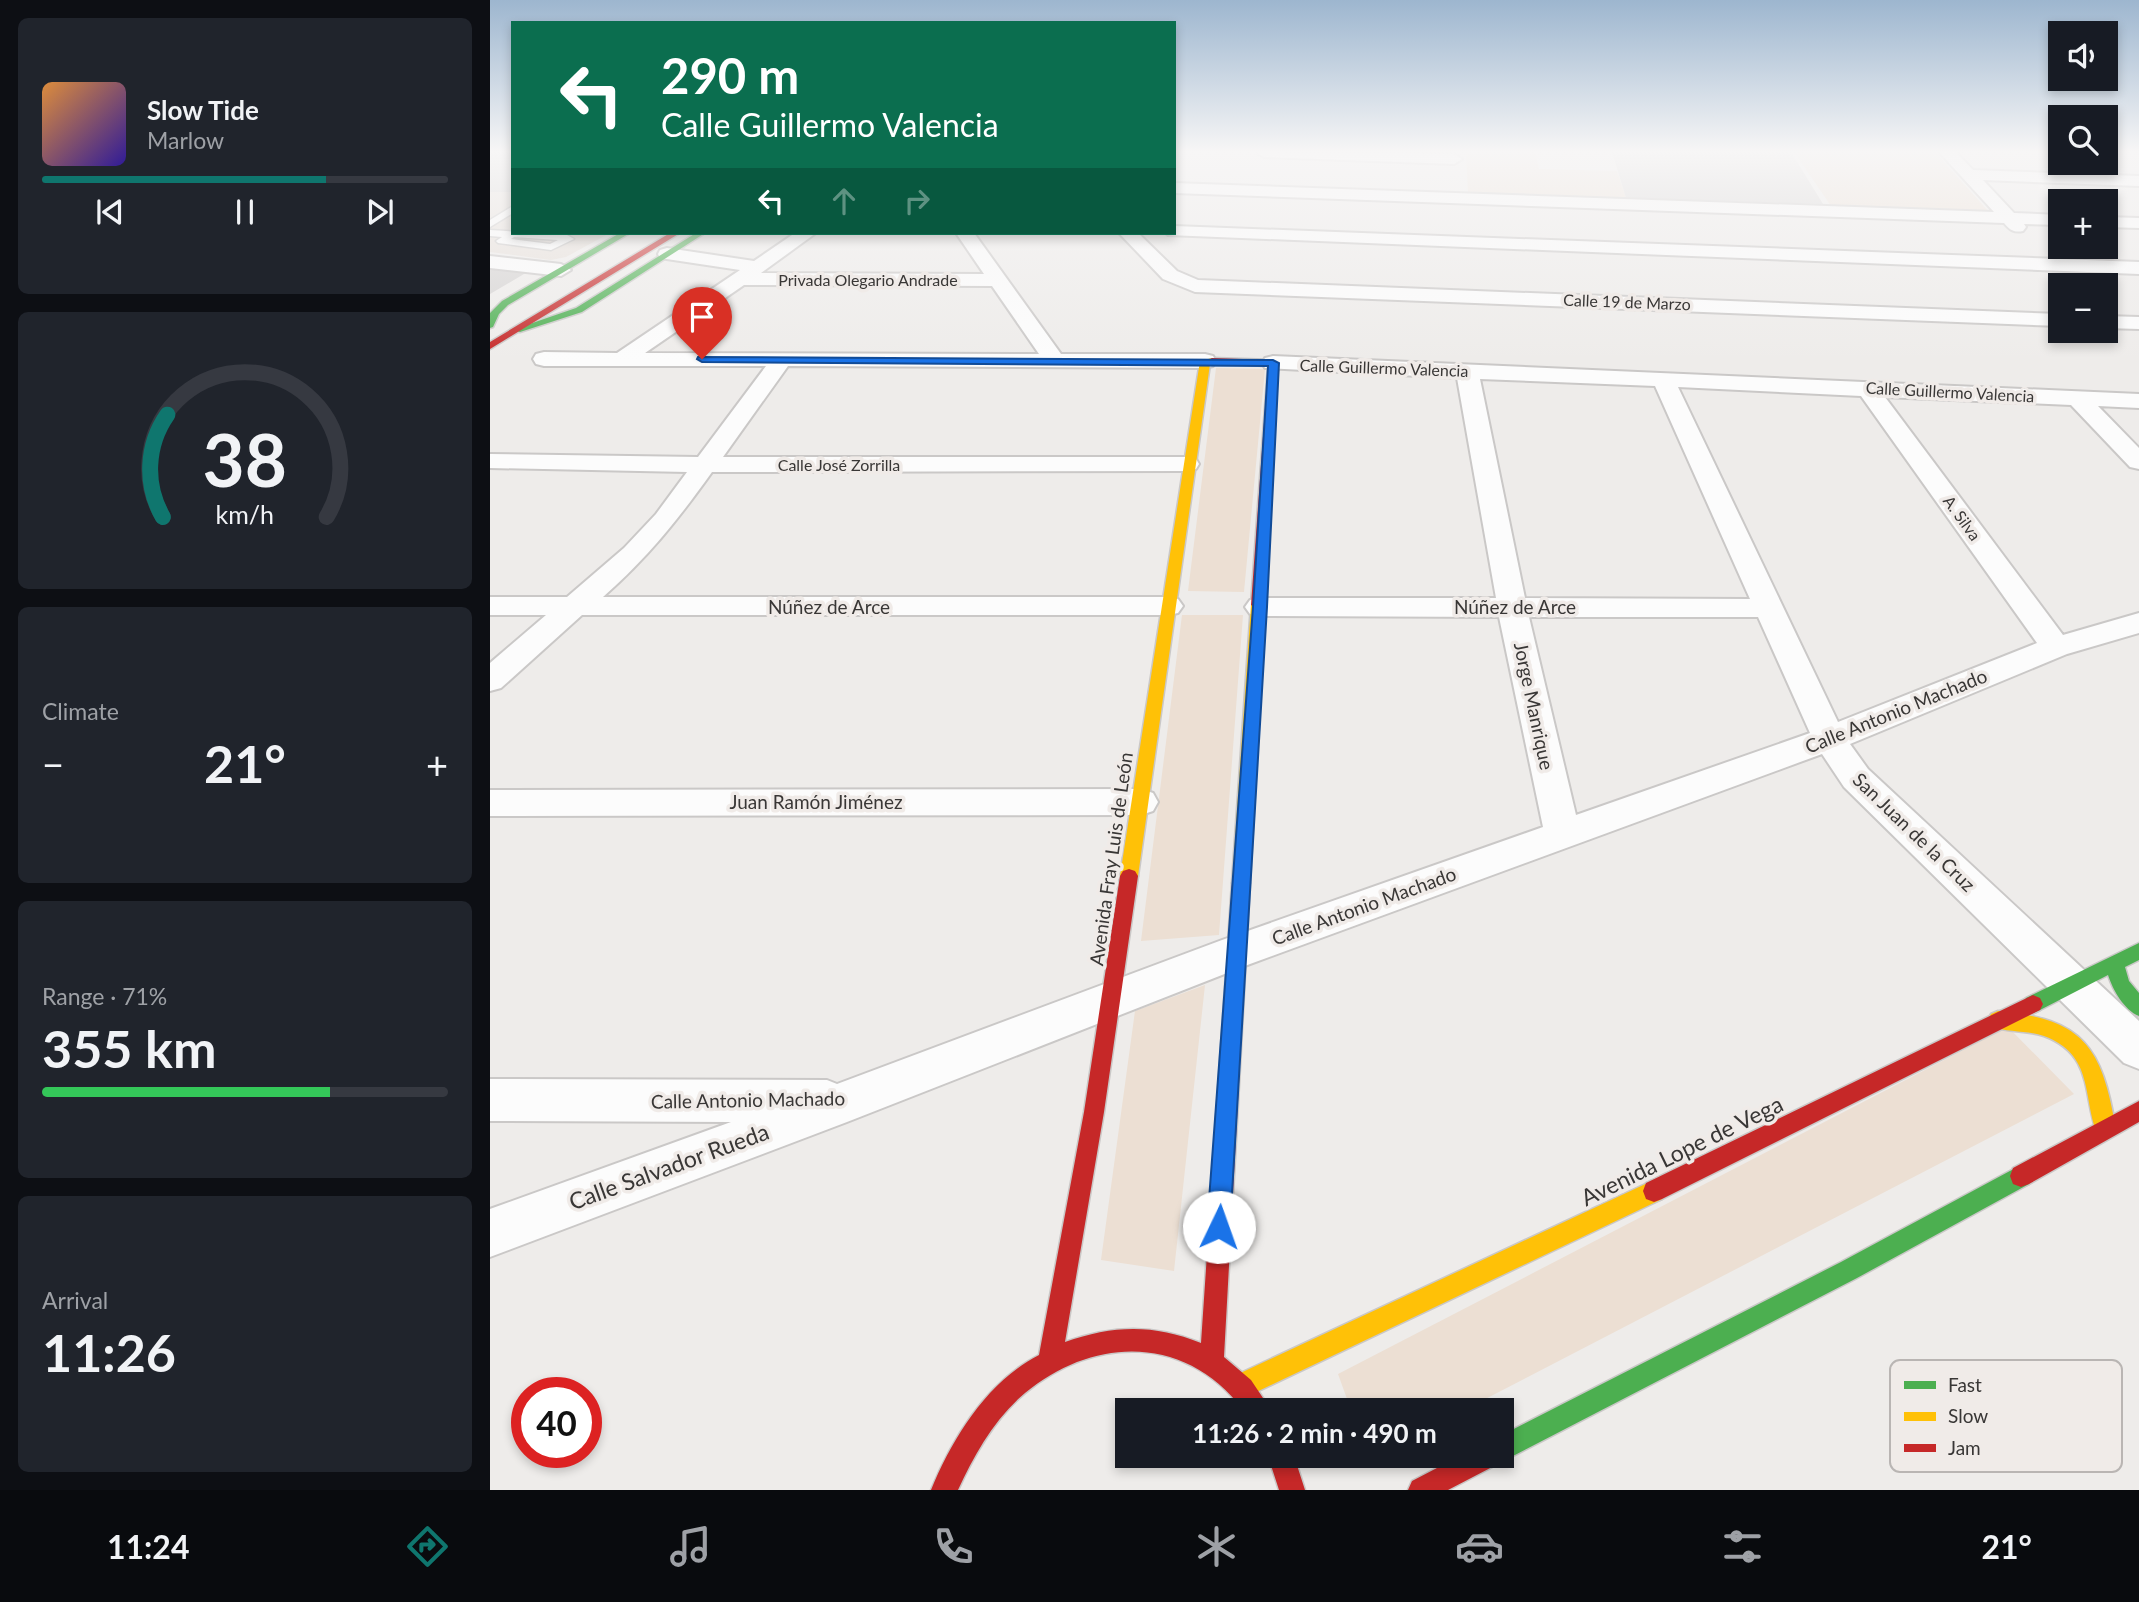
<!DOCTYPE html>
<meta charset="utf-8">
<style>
:root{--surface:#171b24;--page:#20242c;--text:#f1f3f6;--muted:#9ea1a6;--line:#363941;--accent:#0f766e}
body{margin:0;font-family:Lato,sans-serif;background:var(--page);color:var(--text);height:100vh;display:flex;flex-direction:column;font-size:26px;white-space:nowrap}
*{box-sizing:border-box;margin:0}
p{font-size:23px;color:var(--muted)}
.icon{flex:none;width:38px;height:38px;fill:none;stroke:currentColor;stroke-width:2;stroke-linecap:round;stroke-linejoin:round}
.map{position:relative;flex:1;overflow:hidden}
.side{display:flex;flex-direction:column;gap:18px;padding:18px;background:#0d0f14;width:490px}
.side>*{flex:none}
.top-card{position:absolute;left:21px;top:21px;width:665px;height:214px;border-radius:0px;box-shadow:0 4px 10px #0003;background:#0b6e4f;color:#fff;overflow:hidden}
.fabs{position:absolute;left:1558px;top:21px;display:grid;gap:14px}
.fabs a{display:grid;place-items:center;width:70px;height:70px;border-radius:0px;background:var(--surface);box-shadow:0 4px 10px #0003;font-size:35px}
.speed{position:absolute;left:21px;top:1377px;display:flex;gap:14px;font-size:35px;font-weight:700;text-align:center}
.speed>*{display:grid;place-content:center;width:91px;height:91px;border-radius:50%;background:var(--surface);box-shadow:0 4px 10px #0003;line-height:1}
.speed .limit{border:10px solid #d22;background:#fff;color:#111}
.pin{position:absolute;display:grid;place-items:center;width:60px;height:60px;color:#fff;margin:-72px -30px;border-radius:50% 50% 50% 0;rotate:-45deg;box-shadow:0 0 7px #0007}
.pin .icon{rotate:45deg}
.me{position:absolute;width:77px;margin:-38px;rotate:3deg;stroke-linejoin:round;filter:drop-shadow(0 0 5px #0008)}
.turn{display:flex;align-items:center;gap:24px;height:147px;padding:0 35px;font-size:32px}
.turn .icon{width:91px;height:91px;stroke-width:2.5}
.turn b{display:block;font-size:49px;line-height:60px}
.lanes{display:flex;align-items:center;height:66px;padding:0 35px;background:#0003;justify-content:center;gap:35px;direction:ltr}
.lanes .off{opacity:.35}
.big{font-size:52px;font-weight:700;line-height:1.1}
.side .card{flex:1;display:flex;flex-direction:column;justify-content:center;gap:10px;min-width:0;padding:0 24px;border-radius:10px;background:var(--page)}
.side .dial{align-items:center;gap:0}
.dial svg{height:182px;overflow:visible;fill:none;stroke:var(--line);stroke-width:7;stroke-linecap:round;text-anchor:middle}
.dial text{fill:var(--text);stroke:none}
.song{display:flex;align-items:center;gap:21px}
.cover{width:84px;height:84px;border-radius:10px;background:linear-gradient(135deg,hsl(30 70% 55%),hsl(250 70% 35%))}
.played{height:7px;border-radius:4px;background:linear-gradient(90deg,var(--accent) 70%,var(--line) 70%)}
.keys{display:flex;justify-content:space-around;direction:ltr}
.heat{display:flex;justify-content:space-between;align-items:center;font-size:38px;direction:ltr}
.charge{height:10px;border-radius:5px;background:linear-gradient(90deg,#34c759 71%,var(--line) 0)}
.trip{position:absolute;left:625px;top:1398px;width:399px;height:70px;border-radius:0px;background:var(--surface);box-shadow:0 4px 10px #0003;font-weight:700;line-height:70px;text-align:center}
.tab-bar{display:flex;height:112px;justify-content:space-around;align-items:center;background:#090b0e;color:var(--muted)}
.tab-bar .icon{width:49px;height:49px}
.tab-bar .active{color:var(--accent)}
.tab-bar b{font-size:32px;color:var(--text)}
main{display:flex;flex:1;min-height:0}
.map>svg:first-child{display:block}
.built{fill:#e6dfd9}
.green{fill:#ecdfd3}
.building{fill:#d5d3d2}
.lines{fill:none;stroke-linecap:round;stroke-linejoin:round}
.lane-casing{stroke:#cac8c7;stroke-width:3}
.street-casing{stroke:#cac8c7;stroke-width:4}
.fast-casing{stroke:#cac8c7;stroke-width:3}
.slow-casing{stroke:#cac8c7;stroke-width:3}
.jam-casing{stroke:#cac8c7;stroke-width:3}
.lane{fill:#fcfcfc;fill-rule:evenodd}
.street{fill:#fcfcfc;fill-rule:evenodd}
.fast{fill:#4caf50;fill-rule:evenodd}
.slow{fill:#ffc107;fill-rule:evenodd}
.jam{fill:#c62828;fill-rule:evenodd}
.route{fill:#1a73e8;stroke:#114b97;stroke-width:2}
.labels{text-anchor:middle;stroke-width:7;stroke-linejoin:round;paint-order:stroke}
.far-street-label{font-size:16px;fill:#393736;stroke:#f0ebe8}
.street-label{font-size:19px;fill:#393736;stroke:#f0ebe8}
.near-street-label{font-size:23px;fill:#393736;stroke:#f0ebe8}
.key{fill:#f0ebe8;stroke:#b9b5b3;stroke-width:2}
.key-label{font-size:19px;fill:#393736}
</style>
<main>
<section class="side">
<div class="card">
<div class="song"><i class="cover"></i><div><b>Slow Tide</b><p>Marlow</p></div></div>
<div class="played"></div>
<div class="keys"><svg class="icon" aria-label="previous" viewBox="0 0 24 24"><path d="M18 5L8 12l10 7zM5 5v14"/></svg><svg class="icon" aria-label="pause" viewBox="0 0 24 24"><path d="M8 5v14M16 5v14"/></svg><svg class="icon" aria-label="next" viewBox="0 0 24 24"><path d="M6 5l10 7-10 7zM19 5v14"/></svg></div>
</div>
<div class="card dial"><svg viewBox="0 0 100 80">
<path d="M14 69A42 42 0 1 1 86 69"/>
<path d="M14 69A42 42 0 0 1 16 24" stroke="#0f766e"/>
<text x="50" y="56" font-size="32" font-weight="700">38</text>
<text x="50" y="72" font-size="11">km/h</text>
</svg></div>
<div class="card"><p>Climate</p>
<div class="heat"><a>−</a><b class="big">21°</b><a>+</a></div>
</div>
<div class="card"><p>Range · 71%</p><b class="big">355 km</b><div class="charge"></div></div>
<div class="card"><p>Arrival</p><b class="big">11:26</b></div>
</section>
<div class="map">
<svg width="1649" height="1490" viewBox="0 0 1649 1490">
<rect width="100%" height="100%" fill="#eeecea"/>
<path class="built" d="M 0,152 L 23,152 L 23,233 L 120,233 L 76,257 L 61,260 L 0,252 Z"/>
<path class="green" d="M 976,152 L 1045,152 L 1049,169 L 1127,171 L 1136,198 L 978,193 Z
M 1304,152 L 1445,152 L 1499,212 L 1341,206 Z
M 726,368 L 775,369 L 754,592 L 698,591 Z
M 692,615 L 753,615 L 729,935 L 651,941 Z
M 715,985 L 684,1271 L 611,1260 L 645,1011 Z
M 1518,1027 L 1584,1094 L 974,1410 L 861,1410 L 848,1374 Z"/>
<path class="building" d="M 0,152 L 23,152 L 23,192 L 0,192 Z
M 1122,152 L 1301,152 L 1333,204 L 1136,198 Z
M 0,267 L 39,271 L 0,294 Z"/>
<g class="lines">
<g class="lane-casing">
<path id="lane" d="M 23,206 L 23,213 L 0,227 L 0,220 Z
M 0,230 L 77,235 L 84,239 L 61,250 L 8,243 L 6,241 L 12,237 L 0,236 ZM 24,237 L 68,240 L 60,244 L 21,239 Z"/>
</g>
<g class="street-casing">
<path id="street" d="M 766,152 L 964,154 L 972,159 L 964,164 L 774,157 Z
M 1449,152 L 1466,152 L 1483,170 L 1649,176 L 1649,186 L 1493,180 L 1524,213 L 1570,215 L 1570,225 L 1534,224 L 1536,227 L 1533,231 C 1524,233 1520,230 1514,223 L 684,193 L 684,183 L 1504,212 Z
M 1615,217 L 1649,218 L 1649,228 L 1615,227 Z
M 684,226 L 1649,262 L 1649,274 L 678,235 L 676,233 L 684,233 Z
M 305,233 L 326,233 L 271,273 L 494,274 L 466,233 L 484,233 L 571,354 L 715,354 L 723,356 L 726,361 L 723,366 L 715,368 L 298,366 L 233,457 L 697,457 L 706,459 L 709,464 L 706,469 L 697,471 L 222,472 C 187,521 158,557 113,597 L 678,597 L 688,599 L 693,606 L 688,613 L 678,615 L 92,615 L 11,688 L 0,691 L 0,663 L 56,615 L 0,615 L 0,597 L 77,597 L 134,548 L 166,514 L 197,472 L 0,468 L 0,454 L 208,457 L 276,366 L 54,366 L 46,364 L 43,359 L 46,354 L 54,352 L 127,353 L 250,270 L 170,258 L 168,254 L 170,250 L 177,248 L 264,261 ZM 254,285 L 502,286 L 549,354 L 155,353 Z
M 629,233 L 648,233 L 687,271 L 708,280 L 1570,314 L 1570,326 L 705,292 L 673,279 Z
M 0,256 L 71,264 L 81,270 L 71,276 L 0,268 Z
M 1615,316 L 1649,317 L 1649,329 L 1615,328 Z
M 783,356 L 1649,394 L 1649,408 L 1608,406 L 1649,448 L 1649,469 L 1640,467 L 1581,405 L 1395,397 L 1573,635 L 1649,613 L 1649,633 L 1577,654 L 1360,744 L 1378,769 L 1649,1021 L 1649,1069 L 1634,1063 L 1354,787 L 1332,754 L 760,964 L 357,1122 L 0,1257 L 0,1209 L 241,1122 L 0,1121 L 0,1079 L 337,1080 L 347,1084 L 732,940 L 1053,827 L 1009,617 L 770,616 L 760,614 L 755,607 L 760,600 L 770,598 L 1006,598 L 967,378 L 775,368 L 772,363 L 775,358 ZM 990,379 L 1165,386 L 1260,599 L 1035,598 ZM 1188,387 L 1371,396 L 1547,643 L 1348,722 ZM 1039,617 L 1268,617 L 1320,733 L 1086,815 Z
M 651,789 L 663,793 L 668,802 L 663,811 L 651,815 L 0,816 L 0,790 Z"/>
</g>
<g class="fast-casing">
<path id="fast" d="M 130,233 L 140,233 L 18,305 L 9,314 L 3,327 L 0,328 L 0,313 L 12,301 Z
M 206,233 L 215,233 L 92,312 L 30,332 L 22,330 L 86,308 Z
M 1649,943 L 1649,960 L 1635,967 L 1639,981 L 1649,993 L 1649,1016 C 1634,1010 1623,990 1618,975 L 1550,1010 L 1543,1013 L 1536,1010 L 1533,1004 L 1536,998 Z
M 1531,1165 L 1539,1168 L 1542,1176 L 1539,1184 L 1367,1278 L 1021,1457 L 1012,1461 L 1003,1457 L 1012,1456 L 1012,1435 L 1351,1262 Z"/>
</g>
<g class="slow-casing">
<path id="slow" d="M 722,358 L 727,361 L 720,364 L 648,876 L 645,881 L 639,883 L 633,881 L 630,876 L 710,361 Z
M 768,601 L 775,605 L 760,883 L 757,888 L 751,890 L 745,888 L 742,883 L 761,605 Z
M 1508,1011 C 1594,1019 1612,1047 1626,1129 L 1622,1136 L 1615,1139 L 1608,1136 C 1592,1098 1605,1055 1554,1036 C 1537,1030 1518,1033 1501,1026 L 1498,1020 L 1501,1014 Z
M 1164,1180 L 1172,1183 L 1175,1191 L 1172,1199 L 760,1395 L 751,1398 L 742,1395 L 739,1386 L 742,1377 Z"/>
</g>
<g class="jam-casing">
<path id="jam" d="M 180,233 L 190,233 L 0,349 L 0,342 Z
M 722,358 L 783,360 L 788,363 L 775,605 L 768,609 L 761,605 L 778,366 L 718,363 L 717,361 Z
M 639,869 L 645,871 L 648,876 L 614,1112 L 575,1342 C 623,1325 664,1324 711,1343 L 742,883 L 745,878 L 751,876 L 757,878 L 760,883 L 734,1357 L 761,1380 L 781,1410 L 753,1410 C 697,1335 605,1335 535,1393 C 505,1418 484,1455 468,1490 L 441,1490 C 463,1437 497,1382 549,1355 L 594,1112 L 630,876 L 633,871 Z
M 1543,995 L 1550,998 L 1553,1004 L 1550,1010 L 1172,1199 L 1164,1202 L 1156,1199 L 1153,1191 L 1156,1183 Z
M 1649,1101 L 1649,1122 L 1539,1184 L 1531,1187 L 1523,1184 L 1520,1176 L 1523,1168 Z
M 778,1456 L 804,1456 L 815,1490 L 789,1490 Z
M 970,1456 L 1010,1456 L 1006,1465 L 958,1490 L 918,1490 L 922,1481 Z"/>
</g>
<use href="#lane" class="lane"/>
<use href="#street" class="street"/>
<use href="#fast" class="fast"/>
<use href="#slow" class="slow"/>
<use href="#jam" class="jam"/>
</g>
<linearGradient id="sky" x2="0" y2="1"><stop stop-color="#9db6cf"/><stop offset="0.42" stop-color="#f7f6f6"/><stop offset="1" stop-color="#f7f6f6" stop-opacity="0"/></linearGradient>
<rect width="1649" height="361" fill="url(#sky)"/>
<path class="route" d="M 208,357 L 783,360 L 789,363 L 777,607 L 740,1227 L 737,1235 L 729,1238 L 721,1235 L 717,1227 L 763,607 L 778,366 L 212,362 L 207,359 Z"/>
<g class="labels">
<g class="far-street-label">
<text x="378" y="286">Privada Olegario Andrade</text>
<text transform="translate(1137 302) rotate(2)" y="6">Calle 19 de Marzo</text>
<text transform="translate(894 368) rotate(2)" y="6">Calle Guillermo Valencia</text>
<text transform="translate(1460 392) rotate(3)" y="6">Calle Guillermo Valencia</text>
<text x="349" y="471">Calle José Zorrilla</text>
<text transform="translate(1472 518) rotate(54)" y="6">A. Silva</text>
</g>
<g class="street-label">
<text x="339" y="614">Núñez de Arce</text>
<text x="1025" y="614">Núñez de Arce</text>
<text transform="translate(1044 706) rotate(78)" y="7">Jorge Manrique</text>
<text transform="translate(1406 711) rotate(-22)" y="7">Calle Antonio Machado</text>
<text x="326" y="809">Juan Ramón Jiménez</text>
<text transform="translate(1424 832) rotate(44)" y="7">San Juan de la Cruz</text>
<text transform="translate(621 859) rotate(-82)" y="7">Avenida Fray Luis de León</text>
<text transform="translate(874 906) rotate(-20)" y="7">Calle Antonio Machado</text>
<text transform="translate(258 1100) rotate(-1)" y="7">Calle Antonio Machado</text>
</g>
<g class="near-street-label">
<text transform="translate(1192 1151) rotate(-26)" y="8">Avenida Lope de Vega</text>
<text transform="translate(179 1167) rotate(-20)" y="8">Calle Salvador Rueda</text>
</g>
</g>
<rect x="1400" y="1360" width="232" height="112" rx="10" class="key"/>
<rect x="1414" y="1381" width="32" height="8" fill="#4caf50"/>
<rect x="1414" y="1412" width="32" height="9" fill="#ffc107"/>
<rect x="1414" y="1444" width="32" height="8" fill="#c62828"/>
<g class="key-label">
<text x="1458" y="1392">Fast</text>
<text x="1458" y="1423">Slow</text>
<text x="1458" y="1455">Jam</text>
</g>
</svg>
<div class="fabs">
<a><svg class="icon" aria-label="sound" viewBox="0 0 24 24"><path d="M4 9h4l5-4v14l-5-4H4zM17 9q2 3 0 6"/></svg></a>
<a><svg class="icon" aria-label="search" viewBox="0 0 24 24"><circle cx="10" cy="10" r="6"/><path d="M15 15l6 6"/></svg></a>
<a>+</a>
<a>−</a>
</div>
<div class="speed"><div class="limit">40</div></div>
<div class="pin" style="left:212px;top:359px;background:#d93025"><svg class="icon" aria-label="arrive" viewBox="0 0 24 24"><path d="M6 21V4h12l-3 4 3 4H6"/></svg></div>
<svg class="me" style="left:729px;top:1227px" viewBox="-20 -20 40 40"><circle r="19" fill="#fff"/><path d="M0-13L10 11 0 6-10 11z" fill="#1a73e8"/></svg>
<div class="trip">11:26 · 2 min · 490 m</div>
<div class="top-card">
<div class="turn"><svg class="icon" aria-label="left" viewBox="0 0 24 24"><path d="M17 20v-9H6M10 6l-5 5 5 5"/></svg><div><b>290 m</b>Calle Guillermo Valencia</div></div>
<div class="lanes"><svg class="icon" aria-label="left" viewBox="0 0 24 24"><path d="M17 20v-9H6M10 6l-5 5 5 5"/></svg><svg class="icon off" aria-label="ahead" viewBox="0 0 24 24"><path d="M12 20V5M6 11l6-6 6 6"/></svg><svg class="icon off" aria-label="right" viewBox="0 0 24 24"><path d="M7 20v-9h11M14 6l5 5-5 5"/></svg></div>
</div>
</div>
</main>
<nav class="tab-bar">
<b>11:24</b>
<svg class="icon active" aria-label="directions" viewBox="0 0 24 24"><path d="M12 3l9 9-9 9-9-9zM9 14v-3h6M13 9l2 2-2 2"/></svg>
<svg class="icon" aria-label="music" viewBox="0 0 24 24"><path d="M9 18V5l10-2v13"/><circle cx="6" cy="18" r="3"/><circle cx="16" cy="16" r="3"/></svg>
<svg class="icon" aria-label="phone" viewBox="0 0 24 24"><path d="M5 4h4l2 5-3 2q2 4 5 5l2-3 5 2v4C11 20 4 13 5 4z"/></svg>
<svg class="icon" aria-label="climate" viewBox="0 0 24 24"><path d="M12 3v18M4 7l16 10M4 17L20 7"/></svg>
<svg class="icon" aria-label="car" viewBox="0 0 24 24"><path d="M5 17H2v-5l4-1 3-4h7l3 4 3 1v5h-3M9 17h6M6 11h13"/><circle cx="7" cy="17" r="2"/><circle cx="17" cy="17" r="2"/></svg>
<svg class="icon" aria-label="filters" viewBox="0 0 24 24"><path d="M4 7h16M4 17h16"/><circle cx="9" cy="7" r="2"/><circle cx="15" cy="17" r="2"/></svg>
<b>21°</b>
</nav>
